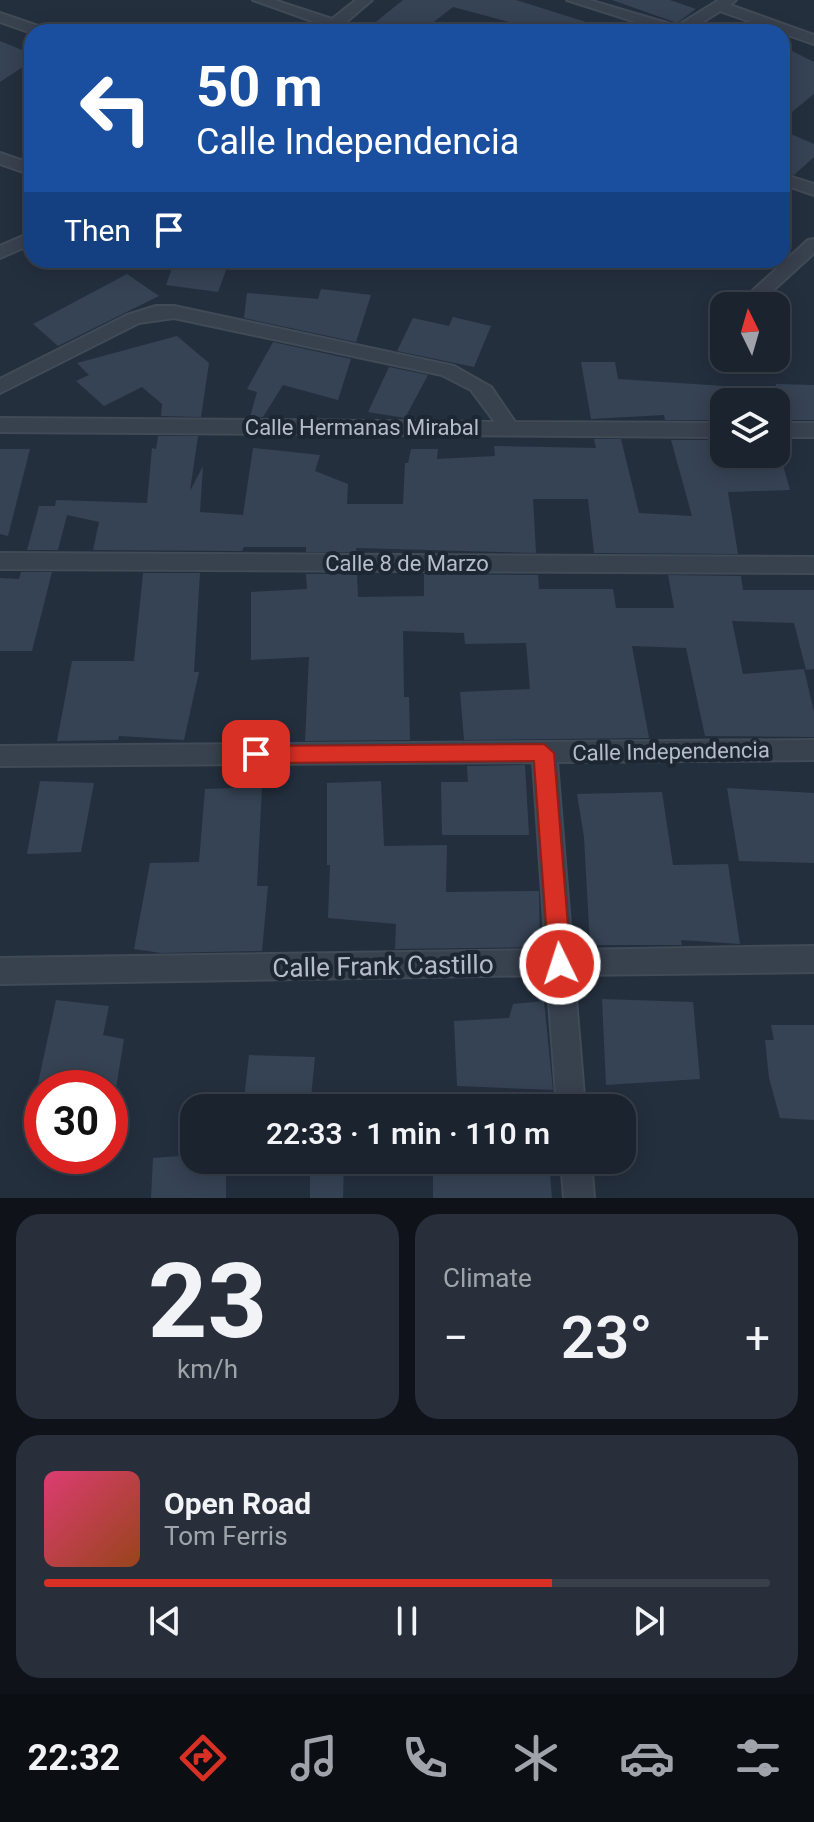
<!DOCTYPE html>
<meta charset="utf-8">
<style>
:root{--surface:#1b232e;--page:#282f3a;--text:#f1f3f6;--muted:#a0a4aa;--line:#39404a;--accent:#d93025}
body{margin:0;font-family:Roboto,sans-serif;background:var(--page);color:var(--text);height:100vh;display:flex;flex-direction:column;font-size:30px;white-space:nowrap}
*{box-sizing:border-box;margin:0}
p{font-size:26px;color:var(--muted)}
.icon{flex:none;width:44px;height:44px;fill:none;stroke:currentColor;stroke-width:2;stroke-linecap:round;stroke-linejoin:round}
.map{position:relative;height:1198px;overflow:hidden}
.sheet{display:flex;flex-direction:column;gap:16px;padding:16px;background:#0f1319;flex:1}
.sheet>*{flex:none}
.guide{position:absolute;left:24px;top:24px;width:766px;height:244px;border-radius:24px;box-shadow:0 4px 20px #0003,0 0 0 2px var(--line);background:#1a4fa0;color:#fff;overflow:hidden}
.needle{width:52px;rotate:355deg}
.controls{position:absolute;left:710px;top:292px;display:grid;gap:16px}
.controls a{display:grid;place-items:center;width:80px;height:80px;border-radius:16px;background:var(--surface);box-shadow:0 4px 20px #0003,0 0 0 2px var(--line);font-size:40px}
.speed{position:absolute;left:24px;top:1070px;display:flex;gap:16px;font-size:40px;font-weight:700;text-align:center}
.speed>*{display:grid;place-content:center;width:104px;height:104px;border-radius:50%;background:var(--surface);box-shadow:0 4px 20px #0003,0 0 0 2px var(--line);line-height:1}
.speed .limit{border:12px solid #d22;background:#fff;color:#111}
.pin{position:absolute;display:grid;place-items:center;width:68px;height:68px;color:#fff;margin:-34px;border-radius:16px;box-shadow:0 4px 12px #0006}
.me{position:absolute;width:88px;margin:-44px;rotate:356deg;stroke-linejoin:round;filter:drop-shadow(0 0 6px #0008)}
.turn{display:flex;align-items:center;gap:28px;height:168px;padding:0 40px;font-size:36px}
.turn .icon{width:104px;height:104px;stroke-width:2.5}
.turn b{display:block;font-size:56px;line-height:68px}
.then{display:flex;align-items:center;height:76px;padding:0 40px;background:#0003;gap:16px;font-size:30px}
.big{font-size:60px;font-weight:600;line-height:1.1}
.sheet .card{flex:1;display:flex;flex-direction:column;justify-content:center;gap:12px;min-width:0;padding:0 28px;border-radius:24px;background:var(--page)}
.sheet .dial{align-items:center;gap:0}
.dial b{font-size:104px;line-height:1}
.song{display:flex;align-items:center;gap:24px}
.cover{width:96px;height:96px;border-radius:12px;background:linear-gradient(135deg,hsl(340 70% 55%),hsl(20 70% 35%))}
.played{height:8px;border-radius:4px;background:linear-gradient(90deg,var(--accent) 70%,var(--line) 70%)}
.keys{display:flex;justify-content:space-around;direction:ltr}
.heat{display:flex;justify-content:space-between;align-items:center;font-size:44px;direction:ltr}
.sheet .tiles{flex:1;display:grid;gap:16px;grid-template-columns:1fr 1fr}
.card:last-child{grid-column:span 2}
.trip{position:absolute;left:180px;top:1094px;width:456px;height:80px;border-radius:24px;background:var(--surface);box-shadow:0 4px 20px #0003,0 0 0 2px var(--line);font-weight:600;line-height:80px;text-align:center}
.tab-bar{display:flex;height:128px;justify-content:space-around;align-items:center;background:#0b0e12;color:var(--muted)}
.tab-bar .icon{width:56px;height:56px}
.tab-bar .active{color:var(--accent)}
.tab-bar b{font-size:36px;color:var(--text)}
.map>svg:first-child{display:block}
.building{fill:#364354}
.lines{fill:none;stroke-linecap:round;stroke-linejoin:round}
.street-casing{stroke:#414a57;stroke-width:4}
.street{fill:#38414e;fill-rule:evenodd}
.route{fill:#d93025;stroke:#8d1f18;stroke-width:2}
.labels{text-anchor:middle;stroke-width:8;stroke-linejoin:round;paint-order:stroke}
.street-label{font-size:22px;fill:#b4bcc9;stroke:#1d2633}
.near-street-label{font-size:26px;fill:#b4bcc9;stroke:#1d2633}
</style>
<div class="map">
<svg width="814" height="1198" viewBox="0 0 814 1198">
<rect width="100%" height="100%" fill="#242f3e"/>
<path class="building" d="M 403,0 L 516,0 L 602,27 L 601,32 L 546,32 L 453,7 L 421,32 L 369,32 L 367,29 Z
M 612,0 L 670,0 L 696,9 L 677,23 Z
M 0,41 L 32,54 L 32,61 L 0,82 Z
M 782,46 L 814,62 L 814,94 L 782,120 Z
M 782,130 L 814,144 L 814,157 L 794,175 L 782,171 Z
M 175,260 L 228,265 L 218,292 L 166,285 Z
M 127,274 L 159,296 L 58,346 L 33,324 Z
M 321,289 L 371,295 L 356,342 L 244,318 L 247,293 L 318,299 Z
M 453,317 L 491,326 L 474,367 L 397,351 L 413,318 L 449,326 Z
M 177,336 L 209,363 L 201,417 L 161,416 L 162,404 L 142,387 L 104,406 L 76,381 L 89,375 L 77,363 Z
M 273,342 L 351,359 L 338,400 L 283,385 L 263,417 L 250,417 L 257,392 L 247,389 Z
M 581,362 L 615,362 L 618,379 L 724,386 L 724,420 L 665,420 L 664,415 L 591,419 Z
M 389,367 L 428,375 L 405,418 L 368,412 Z
M 776,384 L 814,385 L 814,420 L 776,420 Z
M 158,436 L 198,436 L 190,491 L 203,466 L 200,512 L 243,515 L 253,448 L 320,455 L 315,471 L 348,484 L 347,504 L 403,504 L 405,463 L 408,463 L 411,449 L 438,449 L 437,459 L 495,456 L 494,446 L 596,448 L 594,439 L 621,439 L 639,513 L 692,516 L 671,440 L 724,440 L 724,454 L 780,454 L 790,490 L 728,492 L 738,554 L 594,553 L 588,499 L 533,499 L 536,553 L 356,548 L 356,552 L 306,552 L 306,547 L 244,547 L 242,551 L 93,550 L 99,522 L 67,515 L 58,550 L 27,550 L 39,506 L 55,506 L 56,500 L 147,503 L 152,448 L 156,449 Z
M 0,449 L 30,449 L 8,536 L 0,534 Z
M 21,572 L 52,572 L 32,651 L 0,651 L 0,578 L 19,579 Z
M 143,573 L 200,573 L 194,672 L 199,672 L 184,740 L 119,736 L 118,740 L 57,741 L 72,661 L 134,661 Z
M 306,574 L 357,574 L 358,597 L 424,596 L 424,574 L 538,575 L 539,589 L 613,589 L 616,608 L 674,608 L 668,575 L 741,576 L 743,590 L 814,590 L 814,669 L 806,670 L 794,623 L 732,621 L 743,674 L 804,669 L 814,712 L 814,737 L 705,736 L 686,648 L 632,646 L 649,738 L 464,740 L 460,692 L 530,689 L 526,643 L 465,644 L 464,633 L 403,631 L 404,697 L 409,697 L 410,740 L 305,741 L 309,657 L 251,660 L 251,592 L 307,589 Z
M 525,765 L 529,835 L 442,835 L 441,782 L 468,782 L 467,766 Z
M 40,781 L 94,783 L 81,852 L 27,854 Z
M 381,781 L 384,846 L 447,845 L 446,892 L 539,891 L 540,947 L 395,949 L 396,924 L 328,918 L 330,865 L 327,865 L 327,783 Z
M 262,787 L 257,886 L 268,886 L 262,951 L 161,953 L 134,949 L 150,863 L 199,862 L 205,789 Z
M 727,788 L 814,793 L 814,863 L 739,861 Z
M 662,792 L 673,865 L 728,864 L 740,944 L 681,940 L 682,945 L 590,945 L 584,837 L 577,794 Z
M 602,999 L 693,1002 L 700,1079 L 606,1085 Z
M 56,1000 L 109,1006 L 103,1035 L 124,1039 L 116,1088 L 37,1088 Z
M 544,1001 L 553,1090 L 457,1086 L 454,1021 L 509,1018 L 513,1004 Z
M 771,1025 L 814,1025 L 814,1120 L 780,1118 L 769,1078 L 765,1040 L 774,1040 Z
M 249,1055 L 315,1057 L 310,1108 L 243,1108 Z
M 194,1155 L 194,1160 L 226,1160 L 226,1198 L 151,1198 L 153,1158 Z
M 344,1160 L 343,1198 L 310,1198 L 310,1161 Z
M 550,1174 L 552,1198 L 433,1198 L 433,1176 Z"/>
<g class="lines">
<g class="street-casing">
<path id="street" d="M 253,0 L 274,0 L 332,19 L 356,0 L 372,0 L 345,23 L 366,32 L 318,32 L 323,25 Z
M 567,0 L 589,0 L 677,26 L 719,0 L 736,0 L 730,5 L 814,35 L 814,44 L 720,11 L 687,32 L 667,32 Z
M 0,13 L 47,29 L 49,32 L 32,33 L 0,22 Z
M 0,153 L 32,164 L 32,175 L 0,164 Z
M 782,174 L 814,184 L 814,195 L 782,184 Z
M 32,232 L 32,244 L 0,258 L 0,246 Z
M 814,239 L 814,253 L 756,306 L 736,306 L 808,240 Z
M 156,306 L 174,306 L 454,366 L 491,387 L 515,422 L 724,423 L 724,437 L 0,432 L 0,418 L 495,422 L 471,390 L 442,375 L 174,318 L 139,323 L 0,393 L 0,379 L 127,315 Z
M 776,423 L 814,423 L 814,437 L 776,437 Z
M 0,553 L 814,557 L 814,573 L 0,569 Z
M 814,740 L 814,760 L 557,762 L 572,950 L 814,946 L 814,972 L 574,975 L 585,1108 L 557,1108 L 547,975 L 0,984 L 0,958 L 546,950 L 533,762 L 0,766 L 0,746 Z
M 561,1160 L 591,1160 L 594,1198 L 564,1198 Z"/>
</g>
<use href="#street" class="street"/>
</g>
<path class="route" d="M 544,744 L 554,753 L 571,964 L 568,971 L 560,974 L 552,971 L 549,964 L 534,761 L 256,763 L 246,754 L 256,746 Z"/>
<g class="labels">
<g class="street-label">
<text x="362" y="435">Calle Hermanas Mirabal</text>
<text x="407" y="571">Calle 8 de Marzo</text>
<text transform="translate(671 751) rotate(-1)" y="8">Calle Independencia</text>
</g>
<g class="near-street-label">
<text transform="translate(383 966) rotate(-1)" y="9">Calle Frank Castillo</text>
</g>
</g>
</svg>
<div class="controls">
<a><svg class="needle" viewBox="-14 -14 28 28"><path d="M0-13l5 13h-10z" fill="#e53935"/><path d="M0 13l5-13h-10z" fill="#a0a4aa"/></svg></a>
<a><svg class="icon" aria-label="layers" viewBox="0 0 24 24"><path d="M12 4l9 5-9 5-9-5zM3 14l9 5 9-5"/></svg></a>
</div>
<div class="speed"><div class="limit">30</div></div>
<div class="pin" style="left:256px;top:754px;background:#d93025"><svg class="icon" aria-label="arrive" viewBox="0 0 24 24"><path d="M6 21V4h12l-3 4 3 4H6"/></svg></div>
<svg class="me" style="left:560px;top:964px" viewBox="-20 -20 40 40"><circle r="17" fill="#d93025" stroke="#fff" stroke-width="3"/><path d="M0-11L8 9 0 5-8 9z" fill="#fff"/></svg>
<div class="trip">22:33 · 1 min · 110 m</div>
<div class="guide">
<div class="turn"><svg class="icon" aria-label="left" viewBox="0 0 24 24"><path d="M17 20v-9H6M10 6l-5 5 5 5"/></svg><div><b>50 m</b>Calle Independencia</div></div>
<div class="then">Then<svg class="icon" aria-label="arrive" viewBox="0 0 24 24"><path d="M6 21V4h12l-3 4 3 4H6"/></svg></div>
</div>
</div>
<section class="sheet">
<div class="tiles">
<div class="card dial"><b>23</b><p>km/h</p></div>
<div class="card"><p>Climate</p>
<div class="heat"><a>−</a><b class="big">23°</b><a>+</a></div>
</div>
<div class="card">
<div class="song"><i class="cover"></i><div><b>Open Road</b><p>Tom Ferris</p></div></div>
<div class="played"></div>
<div class="keys"><svg class="icon" aria-label="previous" viewBox="0 0 24 24"><path d="M18 5L8 12l10 7zM5 5v14"/></svg><svg class="icon" aria-label="pause" viewBox="0 0 24 24"><path d="M8 5v14M16 5v14"/></svg><svg class="icon" aria-label="next" viewBox="0 0 24 24"><path d="M6 5l10 7-10 7zM19 5v14"/></svg></div>
</div>
</div>
</section>
<nav class="tab-bar">
<b>22:32</b>
<svg class="icon active" aria-label="directions" viewBox="0 0 24 24"><path d="M12 3l9 9-9 9-9-9zM9 14v-3h6M13 9l2 2-2 2"/></svg>
<svg class="icon" aria-label="music" viewBox="0 0 24 24"><path d="M9 18V5l10-2v13"/><circle cx="6" cy="18" r="3"/><circle cx="16" cy="16" r="3"/></svg>
<svg class="icon" aria-label="phone" viewBox="0 0 24 24"><path d="M5 4h4l2 5-3 2q2 4 5 5l2-3 5 2v4C11 20 4 13 5 4z"/></svg>
<svg class="icon" aria-label="climate" viewBox="0 0 24 24"><path d="M12 3v18M4 7l16 10M4 17L20 7"/></svg>
<svg class="icon" aria-label="car" viewBox="0 0 24 24"><path d="M5 17H2v-5l4-1 3-4h7l3 4 3 1v5h-3M9 17h6M6 11h13"/><circle cx="7" cy="17" r="2"/><circle cx="17" cy="17" r="2"/></svg>
<svg class="icon" aria-label="filters" viewBox="0 0 24 24"><path d="M4 7h16M4 17h16"/><circle cx="9" cy="7" r="2"/><circle cx="15" cy="17" r="2"/></svg>
</nav>
